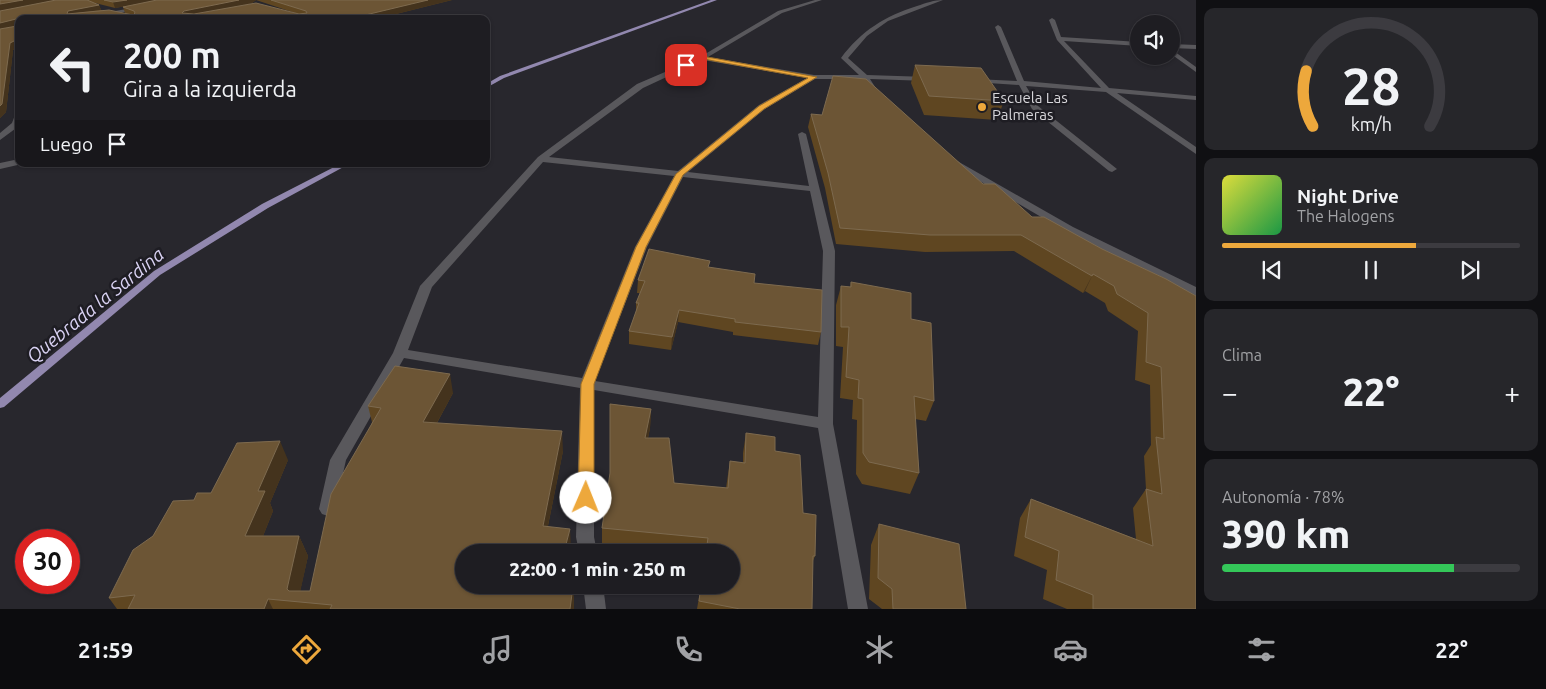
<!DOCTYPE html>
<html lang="es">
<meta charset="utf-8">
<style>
:root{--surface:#1e1d22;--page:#26262a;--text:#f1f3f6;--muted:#a1a2a5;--line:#3c3b40;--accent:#eda83c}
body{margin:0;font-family:Ubuntu,sans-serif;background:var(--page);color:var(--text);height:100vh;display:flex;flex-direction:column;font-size:19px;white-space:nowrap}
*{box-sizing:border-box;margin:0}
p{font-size:16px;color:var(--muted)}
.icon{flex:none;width:28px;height:28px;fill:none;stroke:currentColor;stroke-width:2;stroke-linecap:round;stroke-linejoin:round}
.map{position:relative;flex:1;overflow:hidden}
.side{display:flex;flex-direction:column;gap:8px;padding:8px;background:#101013;width:350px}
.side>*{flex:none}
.hud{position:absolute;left:15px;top:15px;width:475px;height:152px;border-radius:10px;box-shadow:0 1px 4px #0004,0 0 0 1px var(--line);background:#1e1d22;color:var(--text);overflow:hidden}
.buttons{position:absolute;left:1130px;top:15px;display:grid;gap:10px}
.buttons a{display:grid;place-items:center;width:50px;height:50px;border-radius:50%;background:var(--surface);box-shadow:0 1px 4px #0004,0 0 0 1px var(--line);font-size:25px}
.speed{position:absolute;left:15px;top:529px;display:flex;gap:10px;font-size:25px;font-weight:700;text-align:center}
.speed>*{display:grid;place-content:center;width:65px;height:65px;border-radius:50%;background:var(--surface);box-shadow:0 1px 4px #0004,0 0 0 1px var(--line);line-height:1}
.speed .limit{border:8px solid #d22;background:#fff;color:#111}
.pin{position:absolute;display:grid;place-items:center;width:42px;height:42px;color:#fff;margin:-21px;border-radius:10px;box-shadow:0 2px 8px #0006}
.me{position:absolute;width:55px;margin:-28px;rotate:1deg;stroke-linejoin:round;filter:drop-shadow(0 0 4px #0008)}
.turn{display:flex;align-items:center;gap:18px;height:105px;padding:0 25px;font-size:22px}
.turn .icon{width:65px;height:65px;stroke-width:2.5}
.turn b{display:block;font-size:35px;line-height:42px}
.then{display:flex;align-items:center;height:48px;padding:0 25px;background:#0003;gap:10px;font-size:19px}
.big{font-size:38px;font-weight:800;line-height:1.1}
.side .tile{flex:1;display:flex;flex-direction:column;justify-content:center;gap:8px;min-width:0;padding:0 18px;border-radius:10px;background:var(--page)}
.side .dial{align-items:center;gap:0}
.dial svg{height:130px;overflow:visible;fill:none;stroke:var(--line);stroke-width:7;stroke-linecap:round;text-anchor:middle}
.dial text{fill:var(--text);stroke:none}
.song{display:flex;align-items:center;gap:15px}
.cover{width:60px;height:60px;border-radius:8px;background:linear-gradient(135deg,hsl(60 70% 55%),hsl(140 70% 35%))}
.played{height:5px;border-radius:2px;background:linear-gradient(90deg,var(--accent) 65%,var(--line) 65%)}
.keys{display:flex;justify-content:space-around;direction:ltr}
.heat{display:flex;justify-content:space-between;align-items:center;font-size:28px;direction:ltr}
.charge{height:8px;border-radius:4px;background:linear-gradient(90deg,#34c759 78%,var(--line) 0)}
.trip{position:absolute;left:455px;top:544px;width:285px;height:50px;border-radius:25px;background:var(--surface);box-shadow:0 1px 4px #0004,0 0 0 1px var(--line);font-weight:800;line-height:50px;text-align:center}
.dock{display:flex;height:80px;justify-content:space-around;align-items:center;background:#0c0c0e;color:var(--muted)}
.dock .icon{width:35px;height:35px}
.dock .on{color:var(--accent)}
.dock b{font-size:22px;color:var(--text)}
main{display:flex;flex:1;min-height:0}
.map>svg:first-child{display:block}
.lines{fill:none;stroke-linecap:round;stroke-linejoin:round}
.stream{fill:#9288af;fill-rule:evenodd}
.street{fill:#59585c;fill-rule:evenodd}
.wall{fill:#5f4621;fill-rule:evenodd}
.shaded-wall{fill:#44331d}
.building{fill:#6c5535;stroke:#7d6a4f}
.route{fill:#eda83c;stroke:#9a6d27}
.poi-dot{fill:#eda83c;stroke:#1e1d23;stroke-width:2}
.labels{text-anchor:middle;stroke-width:5;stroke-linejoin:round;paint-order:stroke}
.far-poi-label{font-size:15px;fill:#d7d6da;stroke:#1e1d23;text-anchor:start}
.water-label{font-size:19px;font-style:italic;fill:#d9d2f3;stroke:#1e1d23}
</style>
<main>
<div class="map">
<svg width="1196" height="609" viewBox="0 0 1196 609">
<rect width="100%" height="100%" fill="#28272d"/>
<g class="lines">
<path class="stream" d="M 711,0 L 717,0 L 504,78 L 486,88 L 486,84 L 500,76 Z
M 340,164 L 349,164 L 268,208 L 160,275 L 4,407 L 0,408 L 0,398 L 154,271 L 262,204 Z"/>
<path class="street" d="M 815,0 L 822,0 L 782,13 L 708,57 L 814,75 L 859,75 L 841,58 C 861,31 885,16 917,6 C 926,3 934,0 943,0 L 888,21 L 867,36 L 848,58 L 867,75 L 928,77 L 931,79 L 928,81 L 870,79 L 879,93 L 875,95 L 872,95 L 863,79 L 815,79 L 765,109 L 688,172 L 809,186 L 798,134 L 802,132 L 806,134 L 835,251 L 833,424 L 868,609 L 848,609 L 818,428 L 594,390 L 594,537 L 597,552 L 579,552 L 576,537 L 580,388 L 404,358 L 346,460 L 334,514 L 328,516 L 322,514 L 319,509 L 330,460 L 393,353 L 420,286 L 538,157 L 637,84 L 700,57 L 778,11 ZM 703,60 L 807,78 L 759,105 L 678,171 L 549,157 L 643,88 ZM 543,162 L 674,176 L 635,247 L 582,378 L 408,350 L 432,287 ZM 683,177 L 810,191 L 823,251 L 818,417 L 595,381 L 647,247 Z
M 143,6 L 141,9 L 84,19 L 71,19 Z
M 1052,18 L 1055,20 L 1061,37 L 1139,42 L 1139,46 L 1064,41 L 1109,88 L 1196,96 L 1196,100 L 1117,93 L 1196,147 L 1196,154 L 1106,92 L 1026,86 L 1038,106 L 1117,169 L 1112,172 L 1109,171 L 1032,109 L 1019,85 L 973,82 L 973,80 L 975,79 L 1017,81 L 995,27 L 998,25 L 1001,27 L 1024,81 L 1101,88 L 1057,40 L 1049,20 Z
M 1141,21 L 1144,24 L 1139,25 L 1138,23 Z
M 1171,44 L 1196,45 L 1196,49 L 1171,48 Z
M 1171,49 L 1196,67 L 1196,72 L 1171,54 Z
M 16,112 L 19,112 L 19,126 L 0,140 L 0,133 L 12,123 Z
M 952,158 L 1073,227 L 1196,287 L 1196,296 L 1065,231 L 949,163 L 948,161 Z
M 19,159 L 19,164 L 22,164 L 0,169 L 0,163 Z
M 583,585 L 603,585 L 606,609 L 586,609 Z"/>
</g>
<path class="wall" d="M 0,0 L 452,0 L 376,19 L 19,19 L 19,54 L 15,49 L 13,50 L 6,112 L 0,118 L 0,11 L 53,1 L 0,11 ZM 256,0 L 298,14 L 234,7 L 252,3 ZM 91,2 L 115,8 L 126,6 L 123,7 L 125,13 L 128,14 L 101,10 L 99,5 Z
M 915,65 L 1004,101 L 997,120 L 924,115 L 911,83 Z
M 811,114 L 983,184 L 1032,217 L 1166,279 L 1196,609 L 1067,609 L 1043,599 L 1047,570 L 1014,556 L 1020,518 L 1031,499 L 1136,539 L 1133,508 L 1146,489 L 1144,456 L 1151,445 L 1150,385 L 1135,380 L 1138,331 L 1108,311 L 1105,303 L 1085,291 L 1083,293 L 1014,251 L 925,252 L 836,244 L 825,188 L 808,127 Z
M 709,267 L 754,283 L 821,332 L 818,345 L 733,335 L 733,332 L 678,322 L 671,350 L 629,344 L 629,331 L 636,313 L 636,303 L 640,293 L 637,293 L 638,280 Z
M 851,282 L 911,319 L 934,401 L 926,421 L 915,419 L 919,473 L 910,494 L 862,484 L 856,474 L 857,420 L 852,419 L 853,400 L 840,398 L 843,347 L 836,346 L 836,305 L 841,286 L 850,287 Z
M 453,393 L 437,423 L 563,451 L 548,526 L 571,549 L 570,552 L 464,552 L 464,585 L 573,586 L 574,609 L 117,609 L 109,598 L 153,536 L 194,500 L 288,460 L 270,503 L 273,511 L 263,536 L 299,536 L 308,556 L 300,591 L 310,591 L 372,422 L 368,406 Z
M 610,404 L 651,409 L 650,428 L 648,438 L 674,483 L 726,488 L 730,461 L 743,463 L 743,453 L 746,433 L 775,451 L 803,513 L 815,556 L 812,563 L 812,609 L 697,609 L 701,585 L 731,552 L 650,552 L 602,547 L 602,528 L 610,475 Z
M 879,524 L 966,609 L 882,609 L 869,599 L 871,545 Z"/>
<path class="shaded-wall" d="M 23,0 L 57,0 L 0,11 L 0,4 Z
M 127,0 L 161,0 L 115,8 L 113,2 Z
M 239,0 L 256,0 L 252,3 L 186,17 L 182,13 L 184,11 Z
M 428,0 L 452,0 L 376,19 L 358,19 L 357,17 Z
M 99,5 L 101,10 L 67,14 L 68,11 Z
M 16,19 L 19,25 L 0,30 L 0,23 Z
M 16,40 L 19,45 L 15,47 L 15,49 L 13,50 L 6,112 L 0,118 L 0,106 L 10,43 Z
M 1093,274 L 1085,291 L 1083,293 L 1092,276 Z
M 679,310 L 678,322 L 671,350 L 672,337 Z
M 450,374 L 453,393 L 427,441 L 423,422 Z
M 651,409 L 650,428 L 644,458 L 645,438 Z
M 562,431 L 563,451 L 544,545 L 543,526 Z
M 280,441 L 288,460 L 270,503 L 273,511 L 255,556 L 245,536 L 258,491 Z
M 570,529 L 571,549 L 570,552 L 564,552 Z
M 299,536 L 308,556 L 298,602 L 287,589 Z
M 573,586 L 574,609 L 570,609 Z
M 268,599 L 273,609 L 264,609 Z"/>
<path class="building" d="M 0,0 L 23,0 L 0,4 Z
M 56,0 L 87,0 L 99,5 L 68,11 L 67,14 L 109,10 L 133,15 L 135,13 L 134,11 L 123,7 L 157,0 L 239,0 L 184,11 L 182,13 L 194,14 L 256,3 L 299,14 L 307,13 L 306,11 L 271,0 L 428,0 L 357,17 L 364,19 L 19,19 L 19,50 L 15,47 L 18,45 L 16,40 L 10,43 L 2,104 L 0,106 L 0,29 L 17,26 L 18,21 L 16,19 L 0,23 L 0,11 Z
M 104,0 L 127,0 L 113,2 Z
M 915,65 L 981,68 L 1004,101 L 929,96 Z
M 833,76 L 866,79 L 983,184 L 995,184 L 1032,217 L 1044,217 L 1102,249 L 1166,279 L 1196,296 L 1196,609 L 1093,609 L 1093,595 L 1056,580 L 1059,551 L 1025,537 L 1031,499 L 1153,546 L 1146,489 L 1162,494 L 1156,437 L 1164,439 L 1161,367 L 1146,362 L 1148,313 L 1117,294 L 1114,286 L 1093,274 L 1092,276 L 1021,235 L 930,235 L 840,228 L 828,173 L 811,114 L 822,115 Z
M 649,249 L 710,261 L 708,267 L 755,274 L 754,283 L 822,290 L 821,332 L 735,322 L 735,319 L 679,310 L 672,337 L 629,331 L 639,303 L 636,303 L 645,281 L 638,280 Z
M 851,282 L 911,293 L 911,319 L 931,323 L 934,401 L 914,396 L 919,473 L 869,462 L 863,453 L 863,399 L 858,398 L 859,380 L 846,377 L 849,327 L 841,327 L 841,286 L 851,287 Z
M 395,366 L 450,374 L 423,422 L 562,431 L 543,526 L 570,529 L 564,552 L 464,552 L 464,585 L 563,585 L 573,586 L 570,609 L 330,609 L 332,605 L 268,599 L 264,609 L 128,609 L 135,595 L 109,598 L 133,550 L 153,536 L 173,501 L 194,500 L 197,493 L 211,493 L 237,443 L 280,441 L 258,491 L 265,491 L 245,536 L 299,536 L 287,589 L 289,591 L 310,591 L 331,494 L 381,408 L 368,406 Z
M 610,404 L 651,409 L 645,438 L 669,438 L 674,483 L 728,488 L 730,461 L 745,463 L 746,433 L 775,437 L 775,451 L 800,455 L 803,513 L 816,515 L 815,556 L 813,556 L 812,609 L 740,609 L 699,601 L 701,585 L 731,585 L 731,552 L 706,552 L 708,538 L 602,528 L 610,473 Z
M 879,524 L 959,544 L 966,609 L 893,609 L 892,589 L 878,578 Z"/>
<path class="route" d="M 702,56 L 817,77 L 764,109 L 683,175 L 646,247 L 594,384 L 594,498 L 591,503 L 586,505 L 580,503 L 578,498 L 581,384 L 636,247 L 676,174 L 759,106 L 808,78 L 703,59 L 689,66 L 684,65 Z"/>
<circle class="poi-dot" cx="982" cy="107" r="5"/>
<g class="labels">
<g class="far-poi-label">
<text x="992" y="103">Escuela Las<tspan x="992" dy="17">Palmeras</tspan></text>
</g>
<g class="water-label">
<text transform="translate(95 305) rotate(-39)" y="7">Quebrada la Sardina</text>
</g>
</g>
</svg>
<div class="buttons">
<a><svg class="icon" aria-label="sound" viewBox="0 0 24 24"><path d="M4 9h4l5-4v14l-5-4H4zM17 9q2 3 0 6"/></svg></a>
</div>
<div class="speed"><div class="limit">30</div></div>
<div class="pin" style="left:686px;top:65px;background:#d93025"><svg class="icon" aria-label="arrive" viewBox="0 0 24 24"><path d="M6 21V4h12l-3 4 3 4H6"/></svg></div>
<svg class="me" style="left:586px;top:498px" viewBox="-20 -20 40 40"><circle r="19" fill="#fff"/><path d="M0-13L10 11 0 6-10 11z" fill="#eda83c"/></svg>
<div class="trip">22:00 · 1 min · 250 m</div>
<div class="hud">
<div class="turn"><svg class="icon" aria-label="left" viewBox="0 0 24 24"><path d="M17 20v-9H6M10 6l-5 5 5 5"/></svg><div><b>200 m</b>Gira a la izquierda</div></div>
<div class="then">Luego<svg class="icon" aria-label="arrive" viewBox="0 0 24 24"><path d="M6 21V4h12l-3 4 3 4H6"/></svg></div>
</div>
</div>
<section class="side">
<div class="tile dial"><svg viewBox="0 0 100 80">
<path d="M14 69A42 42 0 1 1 86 69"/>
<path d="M14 69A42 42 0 0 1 10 35" stroke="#eda83c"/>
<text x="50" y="56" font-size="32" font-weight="700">28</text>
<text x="50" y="72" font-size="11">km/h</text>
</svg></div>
<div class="tile">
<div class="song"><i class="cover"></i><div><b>Night Drive</b><p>The Halogens</p></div></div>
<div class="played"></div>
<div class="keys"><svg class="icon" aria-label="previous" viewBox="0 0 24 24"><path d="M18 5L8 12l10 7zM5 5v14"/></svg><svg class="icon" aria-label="pause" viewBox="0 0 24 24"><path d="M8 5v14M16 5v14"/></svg><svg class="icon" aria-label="next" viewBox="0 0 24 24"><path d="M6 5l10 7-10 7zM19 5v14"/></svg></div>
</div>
<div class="tile"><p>Clima</p>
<div class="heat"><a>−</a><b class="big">22°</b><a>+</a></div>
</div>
<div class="tile"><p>Autonomía · 78%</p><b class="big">390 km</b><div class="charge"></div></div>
</section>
</main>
<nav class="dock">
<b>21:59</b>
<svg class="icon on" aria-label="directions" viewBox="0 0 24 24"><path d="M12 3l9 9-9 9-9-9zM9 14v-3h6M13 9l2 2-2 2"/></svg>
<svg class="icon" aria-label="music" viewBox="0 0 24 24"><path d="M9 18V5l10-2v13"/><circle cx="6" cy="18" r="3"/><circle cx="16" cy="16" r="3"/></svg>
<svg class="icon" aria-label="phone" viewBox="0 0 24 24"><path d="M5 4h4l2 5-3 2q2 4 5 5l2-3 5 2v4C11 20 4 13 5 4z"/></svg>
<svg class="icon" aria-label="climate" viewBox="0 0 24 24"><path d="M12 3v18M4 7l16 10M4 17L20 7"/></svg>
<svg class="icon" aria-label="car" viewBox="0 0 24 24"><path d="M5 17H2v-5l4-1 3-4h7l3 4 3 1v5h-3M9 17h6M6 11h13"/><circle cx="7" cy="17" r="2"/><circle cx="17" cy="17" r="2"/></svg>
<svg class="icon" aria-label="filters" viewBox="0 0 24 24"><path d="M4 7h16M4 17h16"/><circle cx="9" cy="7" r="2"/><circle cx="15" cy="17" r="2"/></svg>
<b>22°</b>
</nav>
